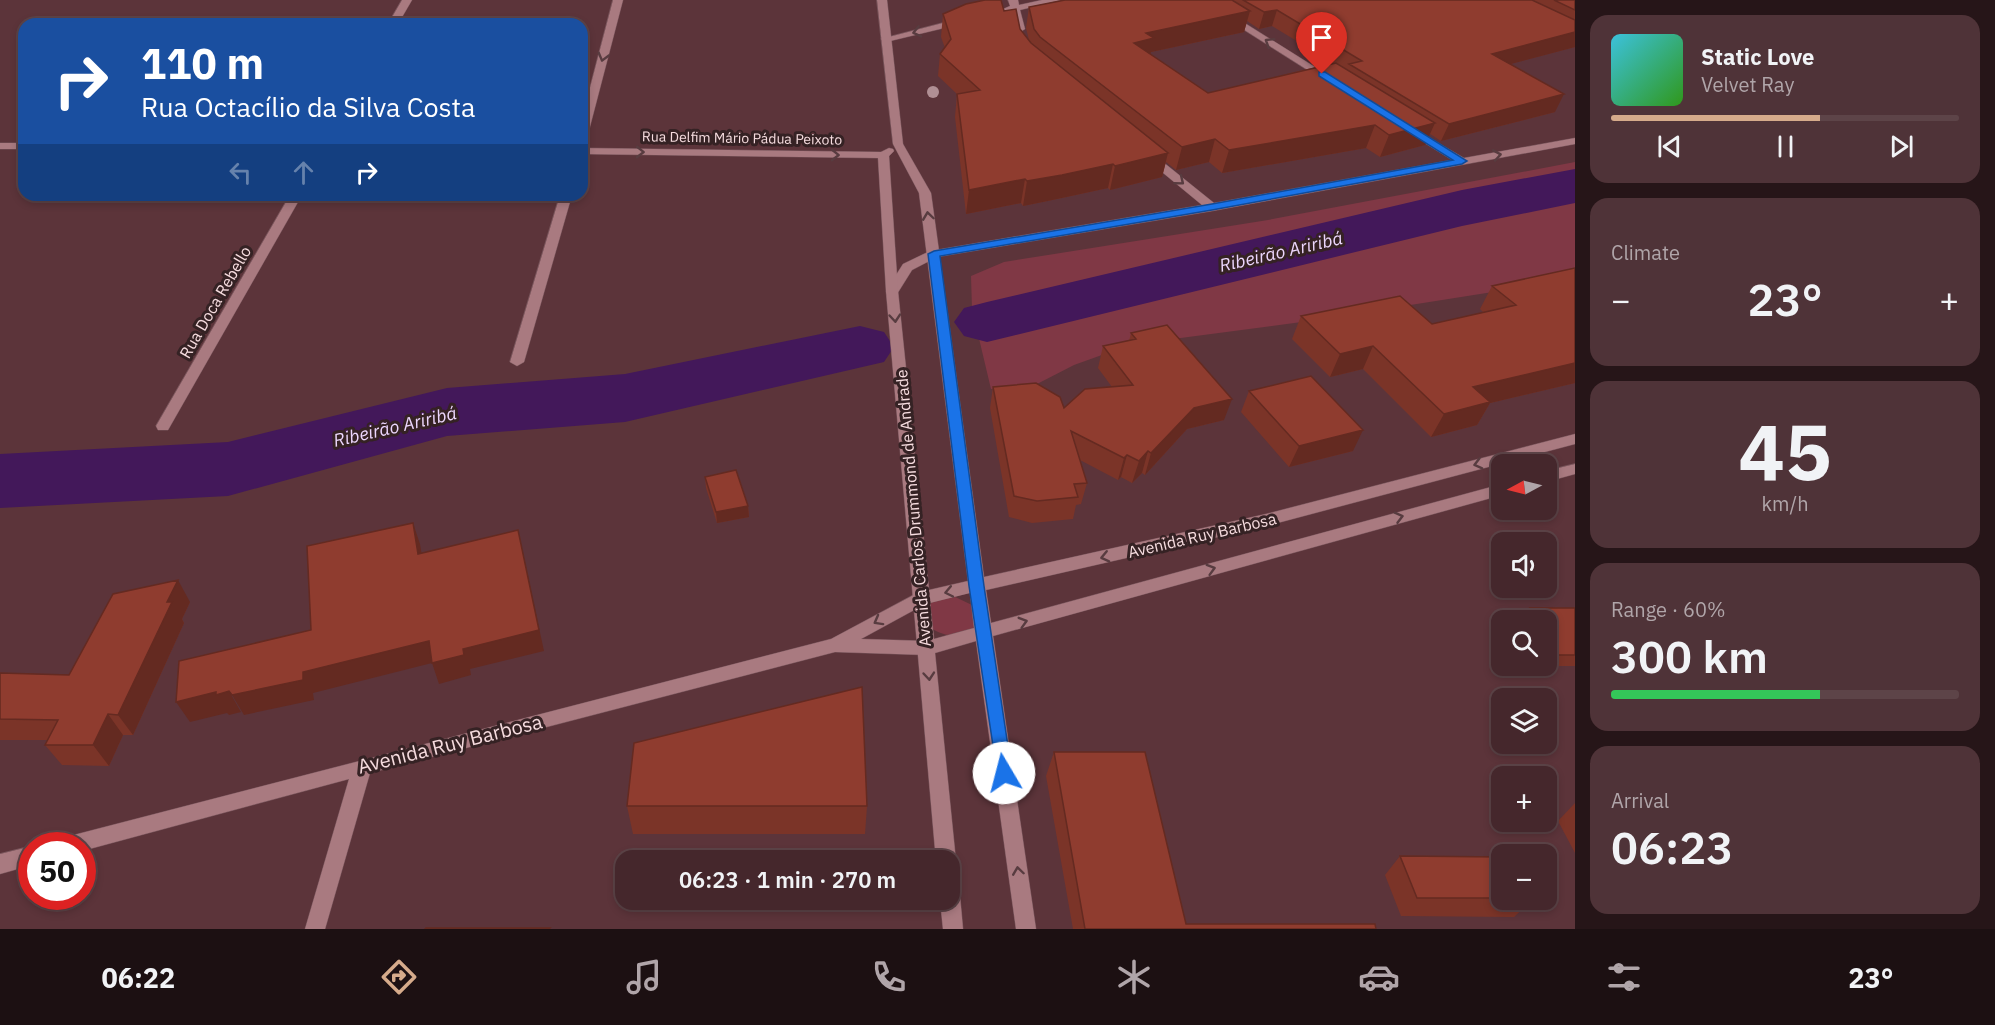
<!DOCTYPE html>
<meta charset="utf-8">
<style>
:root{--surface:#45272c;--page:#4f3338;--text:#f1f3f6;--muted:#b0a5a9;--line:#5d4448;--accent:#d6ab8b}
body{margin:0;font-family:"IBM Plex Sans",sans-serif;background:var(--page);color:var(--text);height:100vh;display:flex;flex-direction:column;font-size:22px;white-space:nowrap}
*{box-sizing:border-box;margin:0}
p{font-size:20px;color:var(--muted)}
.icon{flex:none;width:33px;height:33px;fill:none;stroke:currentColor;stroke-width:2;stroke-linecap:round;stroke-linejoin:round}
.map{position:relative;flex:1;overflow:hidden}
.sheet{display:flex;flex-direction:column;gap:15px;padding:15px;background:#261518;width:420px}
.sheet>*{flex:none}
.banner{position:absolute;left:18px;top:18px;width:570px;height:183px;border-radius:18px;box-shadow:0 3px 9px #0003,0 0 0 2px var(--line);background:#1a4fa0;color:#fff;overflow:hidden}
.needle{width:39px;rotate:263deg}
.controls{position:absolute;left:1491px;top:454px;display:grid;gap:12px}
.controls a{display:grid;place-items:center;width:66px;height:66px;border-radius:12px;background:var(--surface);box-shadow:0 3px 9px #0003,0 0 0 2px var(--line);font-size:30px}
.speed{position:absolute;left:18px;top:832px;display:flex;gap:12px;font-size:30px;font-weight:700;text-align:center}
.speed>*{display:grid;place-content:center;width:78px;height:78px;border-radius:50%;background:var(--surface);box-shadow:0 3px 9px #0003,0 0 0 2px var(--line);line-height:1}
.speed .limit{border:9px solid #d22;background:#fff;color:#111}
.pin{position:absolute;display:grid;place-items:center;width:51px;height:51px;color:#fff;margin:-62px -26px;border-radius:50% 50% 50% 0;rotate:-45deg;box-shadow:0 0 6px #0007}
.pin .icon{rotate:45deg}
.me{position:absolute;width:66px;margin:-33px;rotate:352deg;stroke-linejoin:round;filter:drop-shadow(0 0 4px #0008)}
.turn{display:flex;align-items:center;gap:21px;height:126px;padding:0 24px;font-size:27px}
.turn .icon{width:78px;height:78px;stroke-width:2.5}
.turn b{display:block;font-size:42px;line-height:51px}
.lanes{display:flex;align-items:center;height:57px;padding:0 24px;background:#0003;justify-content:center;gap:30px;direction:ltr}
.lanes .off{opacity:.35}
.big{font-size:45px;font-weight:600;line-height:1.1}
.sheet .widget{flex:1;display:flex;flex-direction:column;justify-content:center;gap:9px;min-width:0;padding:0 21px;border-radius:18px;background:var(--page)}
.sheet .dial{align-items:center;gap:0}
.dial b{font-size:78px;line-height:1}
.song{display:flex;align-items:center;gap:18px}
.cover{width:72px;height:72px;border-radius:9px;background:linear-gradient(135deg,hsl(190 70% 55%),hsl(110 70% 35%))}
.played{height:6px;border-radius:3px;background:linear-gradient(90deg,var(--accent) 60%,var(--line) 60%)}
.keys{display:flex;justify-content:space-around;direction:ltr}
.heat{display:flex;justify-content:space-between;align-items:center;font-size:33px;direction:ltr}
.charge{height:9px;border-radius:4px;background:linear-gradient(90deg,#34c759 60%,var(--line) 0)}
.trip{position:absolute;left:615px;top:850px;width:345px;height:60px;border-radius:18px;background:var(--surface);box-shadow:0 3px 9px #0003,0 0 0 2px var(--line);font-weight:600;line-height:60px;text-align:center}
.tabs{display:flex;height:96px;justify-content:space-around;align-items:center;background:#1c1012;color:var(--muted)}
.tabs .icon{width:42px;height:42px}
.tabs .active{color:var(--accent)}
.tabs b{font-size:27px;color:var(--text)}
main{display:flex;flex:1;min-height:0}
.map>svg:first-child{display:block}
.green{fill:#803845}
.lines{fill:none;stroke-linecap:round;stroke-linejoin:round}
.river{fill:#43185a;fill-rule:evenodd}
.street-casing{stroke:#77545a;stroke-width:1}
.secondary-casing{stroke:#77545a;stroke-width:1}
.street{fill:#a97a80;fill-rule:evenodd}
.secondary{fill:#a97a80;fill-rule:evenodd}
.tree{fill:#b08f94}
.wall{fill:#7b3428;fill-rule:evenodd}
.shaded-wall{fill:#642a21}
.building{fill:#8f3c2f;stroke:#642a21;stroke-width:1.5}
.oneway{stroke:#583c40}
.route{fill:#1a73e8;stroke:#114b97;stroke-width:1.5}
.labels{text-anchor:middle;stroke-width:6;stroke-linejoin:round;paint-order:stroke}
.far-street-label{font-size:14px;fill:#f6dcdf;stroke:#352224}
.street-label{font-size:16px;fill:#f6dcdf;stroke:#352224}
.water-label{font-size:18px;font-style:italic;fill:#ecd6fd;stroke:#352224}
.near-street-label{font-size:20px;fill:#f6dcdf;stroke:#352224}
</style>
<main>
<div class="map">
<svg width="1575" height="929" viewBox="0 0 1575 929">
<rect width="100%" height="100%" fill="#5c343a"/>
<path class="green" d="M 1575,162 L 1575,279 L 1309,321 L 1173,339 L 1113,351 L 1074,365 L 1037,384 L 991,389 L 972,309 L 971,276 L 1004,262 L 1268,220 Z
M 951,595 L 972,605 L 975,626 C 963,640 945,637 931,628 L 929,604 L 934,598 Z"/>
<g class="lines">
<path class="river" d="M 1575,169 L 1575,203 L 1462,226 L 987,342 L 964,336 L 954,322 L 964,308 L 987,302 L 1462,190 Z
M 860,326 L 884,332 L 894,347 L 884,362 L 625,422 L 447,436 L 228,496 L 0,508 L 0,454 L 228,442 L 447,388 L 625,374 Z"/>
<g class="street-casing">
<path id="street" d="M 402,0 L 412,0 L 398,24 L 388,24 Z
M 613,0 L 623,0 L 587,138 L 582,141 L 582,118 Z
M 1008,0 L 1018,0 L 1019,5 L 1042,0 L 1061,0 L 1020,10 L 1025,29 L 1020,32 L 1015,29 L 1011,12 L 1006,13 L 1001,10 L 1010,6 Z
M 1197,0 L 1208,0 L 1334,79 L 1325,81 Z
M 962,18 L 967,21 L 965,23 L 886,42 L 881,39 Z
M 1411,127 L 1464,158 L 1575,138 L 1575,144 L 1212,211 L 937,257 L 912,270 L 897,294 L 887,294 L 886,291 L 903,264 L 930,251 L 1202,205 L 1145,158 L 1145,154 L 1153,154 L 1214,203 L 1452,160 L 1407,132 L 1406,130 Z
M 290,195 L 302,195 L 168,430 L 158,430 L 156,426 Z
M 560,195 L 572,195 L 524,362 L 517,366 L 510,362 Z
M 921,591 L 927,593 L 929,598 L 927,603 L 861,639 L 926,641 L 932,643 L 935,648 L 932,653 L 926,655 L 835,652 L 370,773 L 325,929 L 305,929 L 349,779 L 82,851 L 82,846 L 56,846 L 59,839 L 66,837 L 831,639 Z
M 32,846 L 32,865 L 0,874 L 0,854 Z"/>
</g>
<g class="secondary-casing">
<path id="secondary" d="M 877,0 L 887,0 L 903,144 L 931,193 L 984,577 L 1266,514 L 1575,434 L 1575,444 L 1266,526 L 986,590 L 991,623 L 1502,484 L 1502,495 L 993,636 L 1036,929 L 1016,929 L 976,641 L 935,653 L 956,861 L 953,868 L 950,869 L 950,861 L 936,861 L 886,291 L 878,158 L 582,154 L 582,148 L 881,152 L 889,148 L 893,149 L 894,151 L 889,156 L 898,291 L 929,590 L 968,581 L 919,193 L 893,144 ZM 970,593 L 974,628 L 934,639 L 930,603 Z
M 0,143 L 24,143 L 24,149 L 0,149 Z
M 1575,464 L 1575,474 L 1546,482 L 1546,471 Z
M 950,886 L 957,889 L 960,896 L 963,929 L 943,929 L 940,900 L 950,900 Z"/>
</g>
<use href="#street" class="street"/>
<use href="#secondary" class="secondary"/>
</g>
<circle class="tree" cx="933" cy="92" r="6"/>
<path class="wall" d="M 1065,0 L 1575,0 L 1575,47 L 1510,64 L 1555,112 L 1441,141 L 1430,134 L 1425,145 L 1380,157 L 1366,148 L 1222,173 L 1209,162 L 1176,170 L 1166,162 L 1162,177 L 1110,190 L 1108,188 L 1057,199 L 1023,206 L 1021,203 L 966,214 L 955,117 L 957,94 L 938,76 L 940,54 L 945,48 L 941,37 L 943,14 L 1020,29 L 1029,40 L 1026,28 L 1029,7 ZM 1247,21 L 1259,29 L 1272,26 L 1333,63 L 1208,93 L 1150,54 L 1151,52 L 1244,32 Z
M 1575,268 L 1575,383 L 1490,403 L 1477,425 L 1431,437 L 1363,369 L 1330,377 L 1292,339 L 1301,316 L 1432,324 L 1484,313 L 1480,309 L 1492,286 Z
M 1131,333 L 1224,420 L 1187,429 L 1145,475 L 1142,473 L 1132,483 L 1121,477 L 1118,480 L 1080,460 L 1087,483 L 1081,504 L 1076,505 L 1073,519 L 1032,523 L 1009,517 L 990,408 L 993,387 L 1064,408 L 1112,387 L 1098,368 L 1103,346 L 1129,341 Z
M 1249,391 L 1353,451 L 1289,467 L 1241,412 Z
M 705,477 L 748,506 L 749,517 L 717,523 L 706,488 Z
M 190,602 L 182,619 L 184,623 L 133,735 L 123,735 L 109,766 L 62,765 L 45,745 L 48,740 L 0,740 L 0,673 L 69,675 Z
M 1530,608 L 1575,608 L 1575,666 L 1548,666 L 1546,663 L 1546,621 L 1523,621 L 1522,619 Z
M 1054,752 L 1186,924 L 1376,929 L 1073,929 L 1046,776 Z
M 1575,803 L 1575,853 L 1558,821 Z
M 627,806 L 867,806 L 865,834 L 633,834 Z
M 1400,856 L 1502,857 L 1502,900 L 1532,900 L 1514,917 L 1401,916 L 1385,875 Z"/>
<path class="shaded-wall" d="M 1277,10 L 1272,26 L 1259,29 L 1264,12 Z
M 1250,11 L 1244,32 L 1151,52 L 1149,59 L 1134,43 L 1146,33 Z
M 1575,32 L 1575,47 L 1484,71 L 1492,54 Z
M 1564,94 L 1555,112 L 1441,141 L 1449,124 Z
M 1435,123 L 1425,145 L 1380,157 L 1389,135 Z
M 1375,125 L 1366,148 L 1222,173 L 1229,150 Z
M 1215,139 L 1209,162 L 1176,170 L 1182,147 Z
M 1168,153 L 1162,177 L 1110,190 L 1115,166 Z
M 1113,164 L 1108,188 L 1057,199 L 1023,206 L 1027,181 Z
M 1025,179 L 1021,203 L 966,214 L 969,190 Z
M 1373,346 L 1363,369 L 1330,377 L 1340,354 Z
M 1575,363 L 1575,383 L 1490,403 L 1477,425 L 1431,437 L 1444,414 L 1473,387 Z
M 1232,399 L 1224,420 L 1187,429 L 1145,475 L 1151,453 L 1194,408 Z
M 1363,430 L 1353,451 L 1289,467 L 1299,446 Z
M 1148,451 L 1142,473 L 1132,483 L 1139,461 Z
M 1127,455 L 1121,477 L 1118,480 L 1124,458 Z
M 748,506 L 749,517 L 717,523 L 716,512 Z
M 413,523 L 420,544 L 425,575 L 418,554 Z
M 518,530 L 544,651 L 470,669 L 471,675 L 439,684 L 432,663 L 313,693 L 314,700 L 244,715 L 232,695 L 303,672 L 429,641 L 463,649 Z
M 178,580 L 190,602 L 182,619 L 184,623 L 133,735 L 118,715 L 167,602 Z
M 229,691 L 241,712 L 229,715 L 227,713 L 190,722 L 176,702 L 216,692 Z
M 108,714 L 123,735 L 109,766 L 93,745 Z"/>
<path class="building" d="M 985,0 L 1001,0 L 1004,11 L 1016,9 L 1020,29 L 1031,43 L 1168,153 L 1115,166 L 1113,164 L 1062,175 L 1027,181 L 1025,179 L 969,190 L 957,94 L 980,90 L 940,54 L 951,39 L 943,14 L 966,4 Z
M 1065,0 L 1232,0 L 1250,11 L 1146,33 L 1154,38 L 1134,43 L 1208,93 L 1336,63 L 1435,123 L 1389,135 L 1375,125 L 1229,150 L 1215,139 L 1182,147 L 1040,37 L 1034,29 L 1029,7 Z
M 1243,0 L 1532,0 L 1575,20 L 1575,32 L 1492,54 L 1564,94 L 1449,124 L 1349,64 L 1362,61 L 1277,10 L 1264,12 Z
M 1554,0 L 1575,0 L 1575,10 Z
M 1575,268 L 1575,363 L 1473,387 L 1490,402 L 1444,414 L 1373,346 L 1340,354 L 1301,316 L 1400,296 L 1432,324 L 1516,305 L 1492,286 Z
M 1167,325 L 1232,399 L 1194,408 L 1151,453 L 1148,451 L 1139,461 L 1127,455 L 1124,458 L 1071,431 L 1087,483 L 1074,484 L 1078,497 L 1037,501 L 1014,496 L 993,387 L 1036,383 L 1060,397 L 1064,408 L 1085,389 L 1133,385 L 1103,346 L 1136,339 L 1131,333 Z
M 1311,376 L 1363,430 L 1299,446 L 1249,391 Z
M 736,470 L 748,506 L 716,512 L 705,477 Z
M 413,523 L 418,554 L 518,530 L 539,630 L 463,649 L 464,655 L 432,663 L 429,641 L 303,672 L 303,680 L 232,695 L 229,691 L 216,695 L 216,692 L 176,702 L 179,661 L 311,630 L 307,546 Z
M 178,580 L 167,602 L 172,602 L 118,715 L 108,714 L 93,745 L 45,745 L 58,720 L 0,719 L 0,673 L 69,675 L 113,594 Z
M 1530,608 L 1575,608 L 1575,655 L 1557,655 L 1546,637 L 1546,621 L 1538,621 Z
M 862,687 L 867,806 L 627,806 L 634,743 Z
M 1054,752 L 1145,752 L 1186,924 L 1375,924 L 1376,929 L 1085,929 Z
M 1400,856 L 1502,857 L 1502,898 L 1417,898 Z
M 426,928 L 550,928 L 549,929 L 425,929 Z"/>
<defs><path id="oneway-chevron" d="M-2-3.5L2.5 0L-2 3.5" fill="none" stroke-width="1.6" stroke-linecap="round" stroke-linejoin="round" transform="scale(1.5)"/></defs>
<g class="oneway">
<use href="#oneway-chevron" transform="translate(917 32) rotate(167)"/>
<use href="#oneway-chevron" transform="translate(1269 42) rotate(-148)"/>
<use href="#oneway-chevron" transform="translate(603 57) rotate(105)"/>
<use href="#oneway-chevron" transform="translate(640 152) rotate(1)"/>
<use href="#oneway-chevron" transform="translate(835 155) rotate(1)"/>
<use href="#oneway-chevron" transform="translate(1497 155) rotate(-10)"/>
<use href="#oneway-chevron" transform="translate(1180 181) rotate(39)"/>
<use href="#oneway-chevron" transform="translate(928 216) rotate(-98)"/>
<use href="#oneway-chevron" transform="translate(895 318) rotate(85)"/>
<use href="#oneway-chevron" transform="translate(1478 464) rotate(165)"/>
<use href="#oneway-chevron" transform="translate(1399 517) rotate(-15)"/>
<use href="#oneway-chevron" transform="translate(1105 557) rotate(167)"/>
<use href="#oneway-chevron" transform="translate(1211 569) rotate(-16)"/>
<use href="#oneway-chevron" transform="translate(949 592) rotate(168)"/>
<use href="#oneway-chevron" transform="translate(878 621) rotate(151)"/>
<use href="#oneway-chevron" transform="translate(1023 622) rotate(-16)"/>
<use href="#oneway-chevron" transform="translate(929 676) rotate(85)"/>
<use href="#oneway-chevron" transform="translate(1018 871) rotate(-98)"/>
</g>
<path class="route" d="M 1319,72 L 1325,72 L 1467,161 L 1462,164 L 1212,210 L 940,256 L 984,586 L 1012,773 L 1010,779 L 1004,781 L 998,779 L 969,586 L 928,254 L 934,251 L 1212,204 L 1453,160 L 1319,76 Z"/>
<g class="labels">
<g class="far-street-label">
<text transform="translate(742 138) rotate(1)" y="5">Rua Delfim Mário Pádua Peixoto</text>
</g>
<g class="street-label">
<text transform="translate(215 302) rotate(-60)" y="6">Rua Doca Rebello</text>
<text transform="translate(913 508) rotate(-95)" y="6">Avenida Carlos Drummond de Andrade</text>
<text transform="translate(1202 535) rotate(-13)" y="6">Avenida Ruy Barbosa</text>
</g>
<g class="water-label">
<text transform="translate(1281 252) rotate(-13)" y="6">Ribeirão Ariribá</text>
<text transform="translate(395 427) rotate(-13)" y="6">Ribeirão Ariribá</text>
</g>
<g class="near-street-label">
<text transform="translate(450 744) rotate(-14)" y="7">Avenida Ruy Barbosa</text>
</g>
</g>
</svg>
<div class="controls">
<a><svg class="needle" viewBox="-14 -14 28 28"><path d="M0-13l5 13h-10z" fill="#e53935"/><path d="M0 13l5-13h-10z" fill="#b0a5a9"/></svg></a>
<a><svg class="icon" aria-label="sound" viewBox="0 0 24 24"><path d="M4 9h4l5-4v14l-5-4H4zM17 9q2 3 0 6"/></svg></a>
<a><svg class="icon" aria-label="search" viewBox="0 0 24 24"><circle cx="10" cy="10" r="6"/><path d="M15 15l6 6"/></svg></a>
<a><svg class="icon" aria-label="layers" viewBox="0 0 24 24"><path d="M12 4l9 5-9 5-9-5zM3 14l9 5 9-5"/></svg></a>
<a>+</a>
<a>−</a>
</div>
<div class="speed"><div class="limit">50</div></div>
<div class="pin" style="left:1322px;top:74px;background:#d93025"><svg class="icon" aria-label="arrive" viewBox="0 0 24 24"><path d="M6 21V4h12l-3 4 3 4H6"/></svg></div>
<svg class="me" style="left:1004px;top:773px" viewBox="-20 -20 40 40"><circle r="19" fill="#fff"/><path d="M0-13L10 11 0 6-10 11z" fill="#1a73e8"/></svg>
<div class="trip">06:23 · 1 min · 270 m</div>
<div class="banner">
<div class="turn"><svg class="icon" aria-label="right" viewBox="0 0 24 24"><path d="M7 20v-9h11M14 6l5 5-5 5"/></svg><div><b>110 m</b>Rua Octacílio da Silva Costa</div></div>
<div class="lanes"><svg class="icon off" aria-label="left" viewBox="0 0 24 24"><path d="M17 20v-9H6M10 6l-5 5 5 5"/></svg><svg class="icon off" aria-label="ahead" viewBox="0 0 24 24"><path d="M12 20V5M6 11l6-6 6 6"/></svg><svg class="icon" aria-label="right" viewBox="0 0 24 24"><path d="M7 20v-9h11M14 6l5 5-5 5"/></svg></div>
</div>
</div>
<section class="sheet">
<div class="widget">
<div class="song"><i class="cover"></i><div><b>Static Love</b><p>Velvet Ray</p></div></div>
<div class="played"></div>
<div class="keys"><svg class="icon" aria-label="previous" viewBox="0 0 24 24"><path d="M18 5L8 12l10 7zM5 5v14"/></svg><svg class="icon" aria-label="pause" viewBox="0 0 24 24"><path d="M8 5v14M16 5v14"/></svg><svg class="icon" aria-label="next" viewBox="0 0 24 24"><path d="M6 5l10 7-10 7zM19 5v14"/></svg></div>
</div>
<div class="widget"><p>Climate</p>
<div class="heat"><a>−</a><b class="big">23°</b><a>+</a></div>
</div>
<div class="widget dial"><b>45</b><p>km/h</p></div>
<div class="widget"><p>Range · 60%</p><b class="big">300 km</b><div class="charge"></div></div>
<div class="widget"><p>Arrival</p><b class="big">06:23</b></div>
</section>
</main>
<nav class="tabs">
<b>06:22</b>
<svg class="icon active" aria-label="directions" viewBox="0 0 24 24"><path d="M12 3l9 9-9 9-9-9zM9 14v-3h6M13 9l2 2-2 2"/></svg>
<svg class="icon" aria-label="music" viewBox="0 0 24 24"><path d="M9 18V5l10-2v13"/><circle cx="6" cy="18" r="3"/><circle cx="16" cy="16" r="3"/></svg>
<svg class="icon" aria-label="phone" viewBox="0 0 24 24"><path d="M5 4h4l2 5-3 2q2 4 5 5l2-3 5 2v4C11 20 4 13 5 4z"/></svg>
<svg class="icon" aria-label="climate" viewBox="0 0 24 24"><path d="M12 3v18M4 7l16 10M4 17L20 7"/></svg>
<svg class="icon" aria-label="car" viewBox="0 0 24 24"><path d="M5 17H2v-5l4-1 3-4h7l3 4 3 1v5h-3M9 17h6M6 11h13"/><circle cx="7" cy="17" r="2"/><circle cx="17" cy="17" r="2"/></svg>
<svg class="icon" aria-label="filters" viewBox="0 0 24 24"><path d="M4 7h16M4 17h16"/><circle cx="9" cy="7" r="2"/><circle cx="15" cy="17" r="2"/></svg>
<b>23°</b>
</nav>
